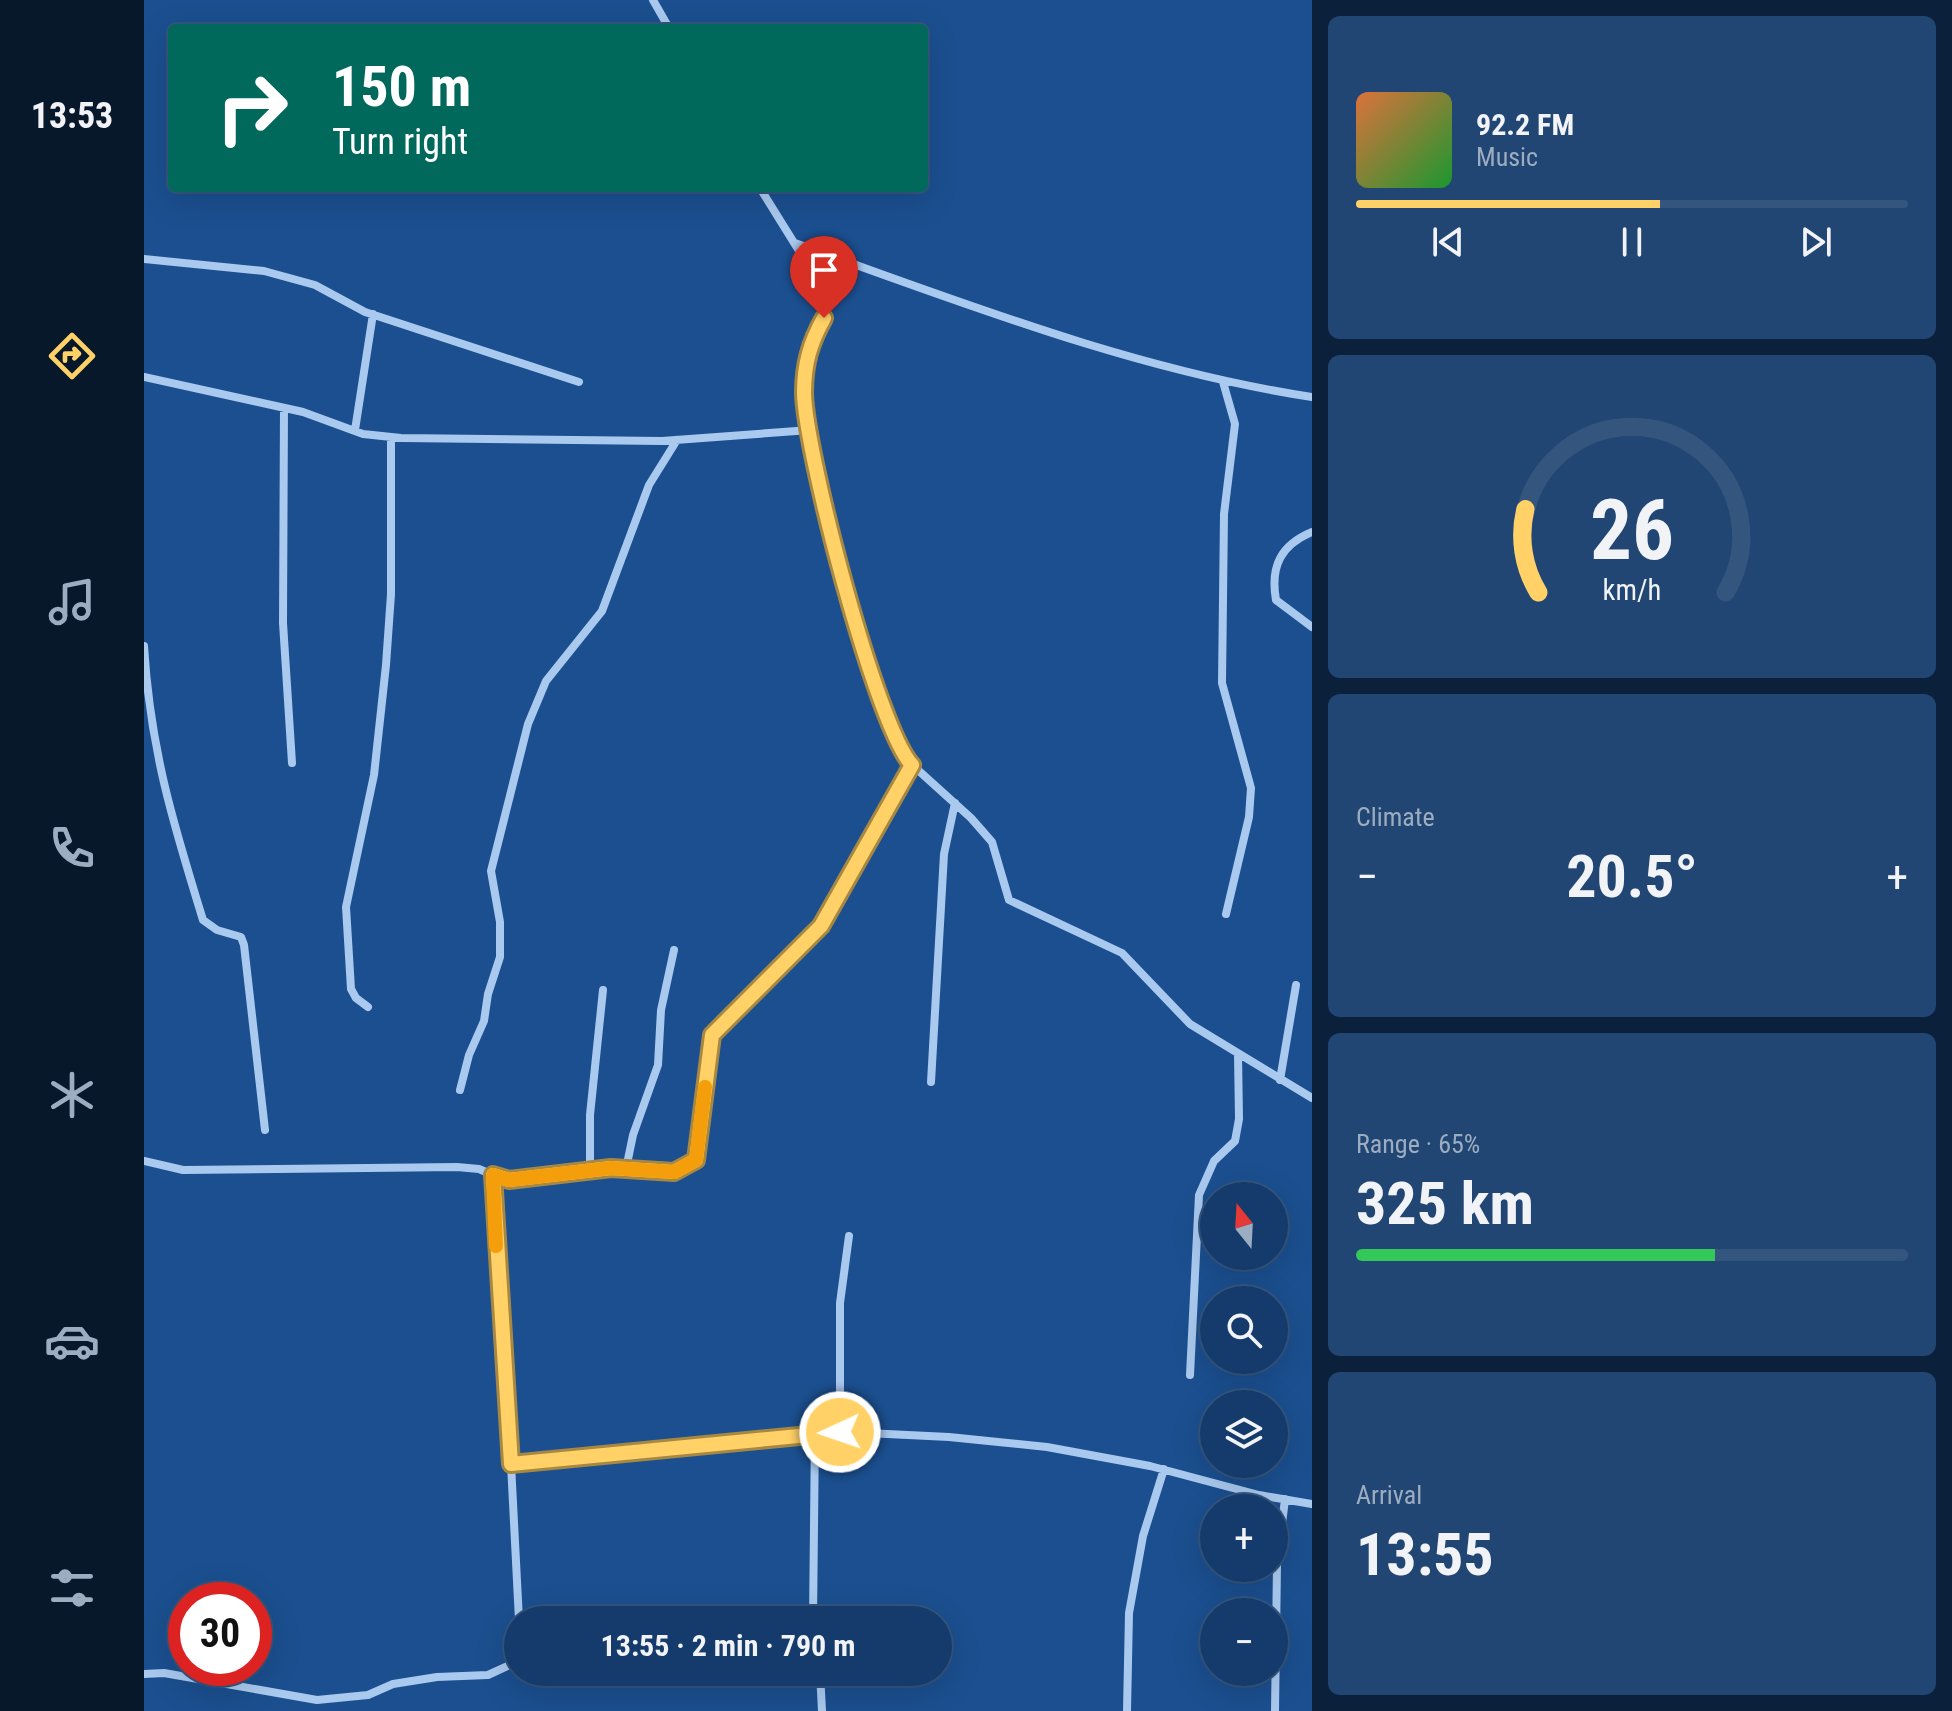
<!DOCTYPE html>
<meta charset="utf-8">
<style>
:root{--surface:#143b6b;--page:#214673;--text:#f1f3f6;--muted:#9dadc1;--line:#33557e;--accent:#ffd166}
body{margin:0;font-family:"Roboto Condensed",sans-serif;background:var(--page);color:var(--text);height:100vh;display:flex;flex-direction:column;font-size:30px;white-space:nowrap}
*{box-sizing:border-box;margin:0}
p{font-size:26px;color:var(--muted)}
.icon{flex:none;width:44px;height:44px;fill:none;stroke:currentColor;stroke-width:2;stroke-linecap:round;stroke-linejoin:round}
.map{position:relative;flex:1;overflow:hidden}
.sheet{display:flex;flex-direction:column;gap:16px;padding:16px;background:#0b203b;width:640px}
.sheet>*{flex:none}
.guide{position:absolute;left:24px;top:24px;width:760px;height:168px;border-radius:8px;box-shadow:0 8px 32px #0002,0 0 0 2px var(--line);background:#00695c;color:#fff;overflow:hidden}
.needle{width:52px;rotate:342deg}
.tools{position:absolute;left:1056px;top:1182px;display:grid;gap:16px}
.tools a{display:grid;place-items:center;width:88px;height:88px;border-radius:50%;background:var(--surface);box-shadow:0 8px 32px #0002,0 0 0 2px var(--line);font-size:40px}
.speed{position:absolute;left:24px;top:1582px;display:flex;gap:16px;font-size:40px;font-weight:700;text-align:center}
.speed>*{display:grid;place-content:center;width:104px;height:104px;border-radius:50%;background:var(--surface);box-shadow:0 8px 32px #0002,0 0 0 2px var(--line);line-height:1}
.speed .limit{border:12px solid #d22;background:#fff;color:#111}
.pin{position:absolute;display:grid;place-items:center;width:68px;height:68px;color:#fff;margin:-82px -34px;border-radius:50% 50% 50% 0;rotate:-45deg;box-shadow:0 0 8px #0007}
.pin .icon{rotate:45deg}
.me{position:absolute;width:88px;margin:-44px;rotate:267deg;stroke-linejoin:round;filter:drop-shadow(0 0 6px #0008)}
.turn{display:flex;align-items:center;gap:28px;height:168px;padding:0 32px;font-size:36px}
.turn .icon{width:104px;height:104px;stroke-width:2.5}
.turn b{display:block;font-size:56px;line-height:68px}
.big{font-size:60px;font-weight:700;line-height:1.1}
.sheet .card{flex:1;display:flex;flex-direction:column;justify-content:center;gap:12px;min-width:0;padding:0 28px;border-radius:12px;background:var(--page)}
.sheet .dial{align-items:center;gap:0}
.dial svg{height:208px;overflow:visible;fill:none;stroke:var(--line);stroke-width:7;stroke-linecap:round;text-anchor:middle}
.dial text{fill:var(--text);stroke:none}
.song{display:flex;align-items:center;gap:24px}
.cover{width:96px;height:96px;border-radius:12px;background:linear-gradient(135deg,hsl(20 70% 55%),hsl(130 70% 35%))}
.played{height:8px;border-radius:4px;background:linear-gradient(90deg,var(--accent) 55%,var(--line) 55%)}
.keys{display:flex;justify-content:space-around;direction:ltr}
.heat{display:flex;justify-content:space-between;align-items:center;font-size:44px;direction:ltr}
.charge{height:12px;border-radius:6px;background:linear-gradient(90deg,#34c759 65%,var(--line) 0)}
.trip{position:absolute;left:360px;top:1606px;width:448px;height:80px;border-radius:40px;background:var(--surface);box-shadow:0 8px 32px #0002,0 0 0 2px var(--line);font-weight:700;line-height:80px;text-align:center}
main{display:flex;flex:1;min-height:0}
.tab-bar{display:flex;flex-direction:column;width:144px;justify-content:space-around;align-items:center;background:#08182b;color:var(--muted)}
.tab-bar .icon{width:56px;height:56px}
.tab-bar .active{color:var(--accent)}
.tab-bar b{font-size:36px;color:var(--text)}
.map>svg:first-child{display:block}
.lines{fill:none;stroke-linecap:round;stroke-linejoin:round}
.street{stroke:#a9c9ee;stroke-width:8}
.route-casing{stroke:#a68842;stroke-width:20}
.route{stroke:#ffd166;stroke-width:14}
.slow{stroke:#f59e0b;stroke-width:14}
</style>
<main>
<nav class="tab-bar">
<b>13:53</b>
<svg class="icon active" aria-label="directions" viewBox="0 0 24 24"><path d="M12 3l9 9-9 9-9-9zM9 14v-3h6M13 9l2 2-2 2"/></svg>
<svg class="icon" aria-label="music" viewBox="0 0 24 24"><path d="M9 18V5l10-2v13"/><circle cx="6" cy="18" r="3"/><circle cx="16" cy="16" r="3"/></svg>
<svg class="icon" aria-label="phone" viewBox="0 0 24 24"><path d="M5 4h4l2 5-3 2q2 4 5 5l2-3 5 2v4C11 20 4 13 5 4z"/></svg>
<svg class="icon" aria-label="climate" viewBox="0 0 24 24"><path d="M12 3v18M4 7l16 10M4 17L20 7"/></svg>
<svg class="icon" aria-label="car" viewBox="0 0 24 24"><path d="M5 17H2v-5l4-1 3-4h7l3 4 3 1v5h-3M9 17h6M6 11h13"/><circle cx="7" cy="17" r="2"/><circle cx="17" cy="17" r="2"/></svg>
<svg class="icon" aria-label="filters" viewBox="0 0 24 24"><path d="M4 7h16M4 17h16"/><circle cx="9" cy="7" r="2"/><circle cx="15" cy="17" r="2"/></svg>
</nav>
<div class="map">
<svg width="1168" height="1711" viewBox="0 0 1168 1711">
<rect width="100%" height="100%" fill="#1b4f8f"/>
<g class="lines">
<path class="street" d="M 509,0 L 525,28
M 616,188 L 680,291 L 682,309 L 662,360 L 660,396 L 672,465 L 709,614 L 747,730 L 764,761 L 827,818 L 848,842 L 865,900 L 978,953 L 1046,1024 L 1168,1098
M 651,243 C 820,303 990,370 1168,397
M 0,259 L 120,271 L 171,285 L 221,312 L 435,382
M 0,377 L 159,412 L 219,434 L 257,438 L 518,441 L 666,430
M 1079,382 L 1091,424 L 1080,514 L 1078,683 L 1107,788 L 1105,817 L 1082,914
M 140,408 L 139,623 L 148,763
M 211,430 L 229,314
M 1168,532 C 1137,545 1126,566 1132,600 L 1168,627
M 0,646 C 6,748 29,823 59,920 L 73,930 L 97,937 L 100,945 L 121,1130
M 224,1007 L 212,998 L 207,989 L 202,907 L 230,775 L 242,665 L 247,594 L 247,437
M 1136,1080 L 1152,985
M 787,1082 L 800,854 L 811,803
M 316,1090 L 325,1055 L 340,1021 L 344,994 L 356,957 L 356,922 L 347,871 L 384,724 L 402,681 L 458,611 L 505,485 L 533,440
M 0,1161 L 39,1170 L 313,1167 L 335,1169 L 349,1175 L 367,1464 L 681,1431 L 805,1437 L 903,1447 L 1006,1466 L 1115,1495 L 1168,1504
M 446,1169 L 446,1115 L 459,990
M 482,1169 L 489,1135 L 514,1065 L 517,1010 L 530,950
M 349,1175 L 365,1180 L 467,1168 L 530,1172 L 552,1160 L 568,1035 L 677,926 L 768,765
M 1046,1375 L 1055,1195 L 1070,1161 L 1091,1141 L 1095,1119 L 1094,1054
M 696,1432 L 696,1303 L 705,1236
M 367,1464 L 375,1620
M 669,1620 L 671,1432
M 676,1672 L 678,1711
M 0,1674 L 20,1673 L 173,1700 L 224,1695 L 249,1684 L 293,1677 L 344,1675 L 370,1663 L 374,1655
M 983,1711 L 985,1613 L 999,1536 L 1020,1469
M 1131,1711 L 1133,1565 L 1141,1499"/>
</g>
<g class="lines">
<g class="route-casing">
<path id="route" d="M 680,318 C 666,343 660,364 660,393 C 661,451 732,726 768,765 L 677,926 L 568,1035 L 552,1160 L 530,1172 L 467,1168 L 365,1180 L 349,1175 L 367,1464 L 696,1432"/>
</g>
<use href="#route" class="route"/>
<path class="slow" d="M 352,1246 L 349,1175 L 365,1180 L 467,1168 L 530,1172 L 552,1160 L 561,1087"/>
</g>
</svg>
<div class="tools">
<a><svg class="needle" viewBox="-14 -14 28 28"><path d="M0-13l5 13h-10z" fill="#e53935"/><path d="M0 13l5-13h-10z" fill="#9dadc1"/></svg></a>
<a><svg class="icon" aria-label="search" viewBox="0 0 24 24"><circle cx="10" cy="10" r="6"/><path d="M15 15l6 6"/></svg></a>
<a><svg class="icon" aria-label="layers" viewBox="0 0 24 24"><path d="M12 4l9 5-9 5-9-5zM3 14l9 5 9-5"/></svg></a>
<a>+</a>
<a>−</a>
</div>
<div class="speed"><div class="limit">30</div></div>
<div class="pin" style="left:680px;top:318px;background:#d93025"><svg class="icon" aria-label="arrive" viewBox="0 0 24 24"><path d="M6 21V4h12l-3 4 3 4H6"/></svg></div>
<svg class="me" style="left:696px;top:1432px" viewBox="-20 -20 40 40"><circle r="17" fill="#ffd166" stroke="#fff" stroke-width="3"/><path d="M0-11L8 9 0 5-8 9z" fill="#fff"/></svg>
<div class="trip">13:55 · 2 min · 790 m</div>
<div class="guide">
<div class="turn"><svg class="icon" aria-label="right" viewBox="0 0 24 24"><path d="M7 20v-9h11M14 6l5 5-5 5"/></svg><div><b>150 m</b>Turn right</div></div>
</div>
</div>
<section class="sheet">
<div class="card">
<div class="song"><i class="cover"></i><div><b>92.2 FM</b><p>Music</p></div></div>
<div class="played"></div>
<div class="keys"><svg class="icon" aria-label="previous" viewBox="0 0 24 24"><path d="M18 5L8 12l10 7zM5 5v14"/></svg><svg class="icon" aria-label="pause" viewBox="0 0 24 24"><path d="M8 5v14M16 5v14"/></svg><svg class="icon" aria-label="next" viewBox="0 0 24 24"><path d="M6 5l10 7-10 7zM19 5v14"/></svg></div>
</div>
<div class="card dial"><svg viewBox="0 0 100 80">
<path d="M14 69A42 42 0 1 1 86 69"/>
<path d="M14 69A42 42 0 0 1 9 37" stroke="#ffd166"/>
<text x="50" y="56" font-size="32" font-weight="700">26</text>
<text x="50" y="72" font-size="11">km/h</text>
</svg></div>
<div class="card"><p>Climate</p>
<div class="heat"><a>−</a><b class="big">20.5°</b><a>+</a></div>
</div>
<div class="card"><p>Range · 65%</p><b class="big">325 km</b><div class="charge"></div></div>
<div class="card"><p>Arrival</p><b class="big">13:55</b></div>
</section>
</main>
